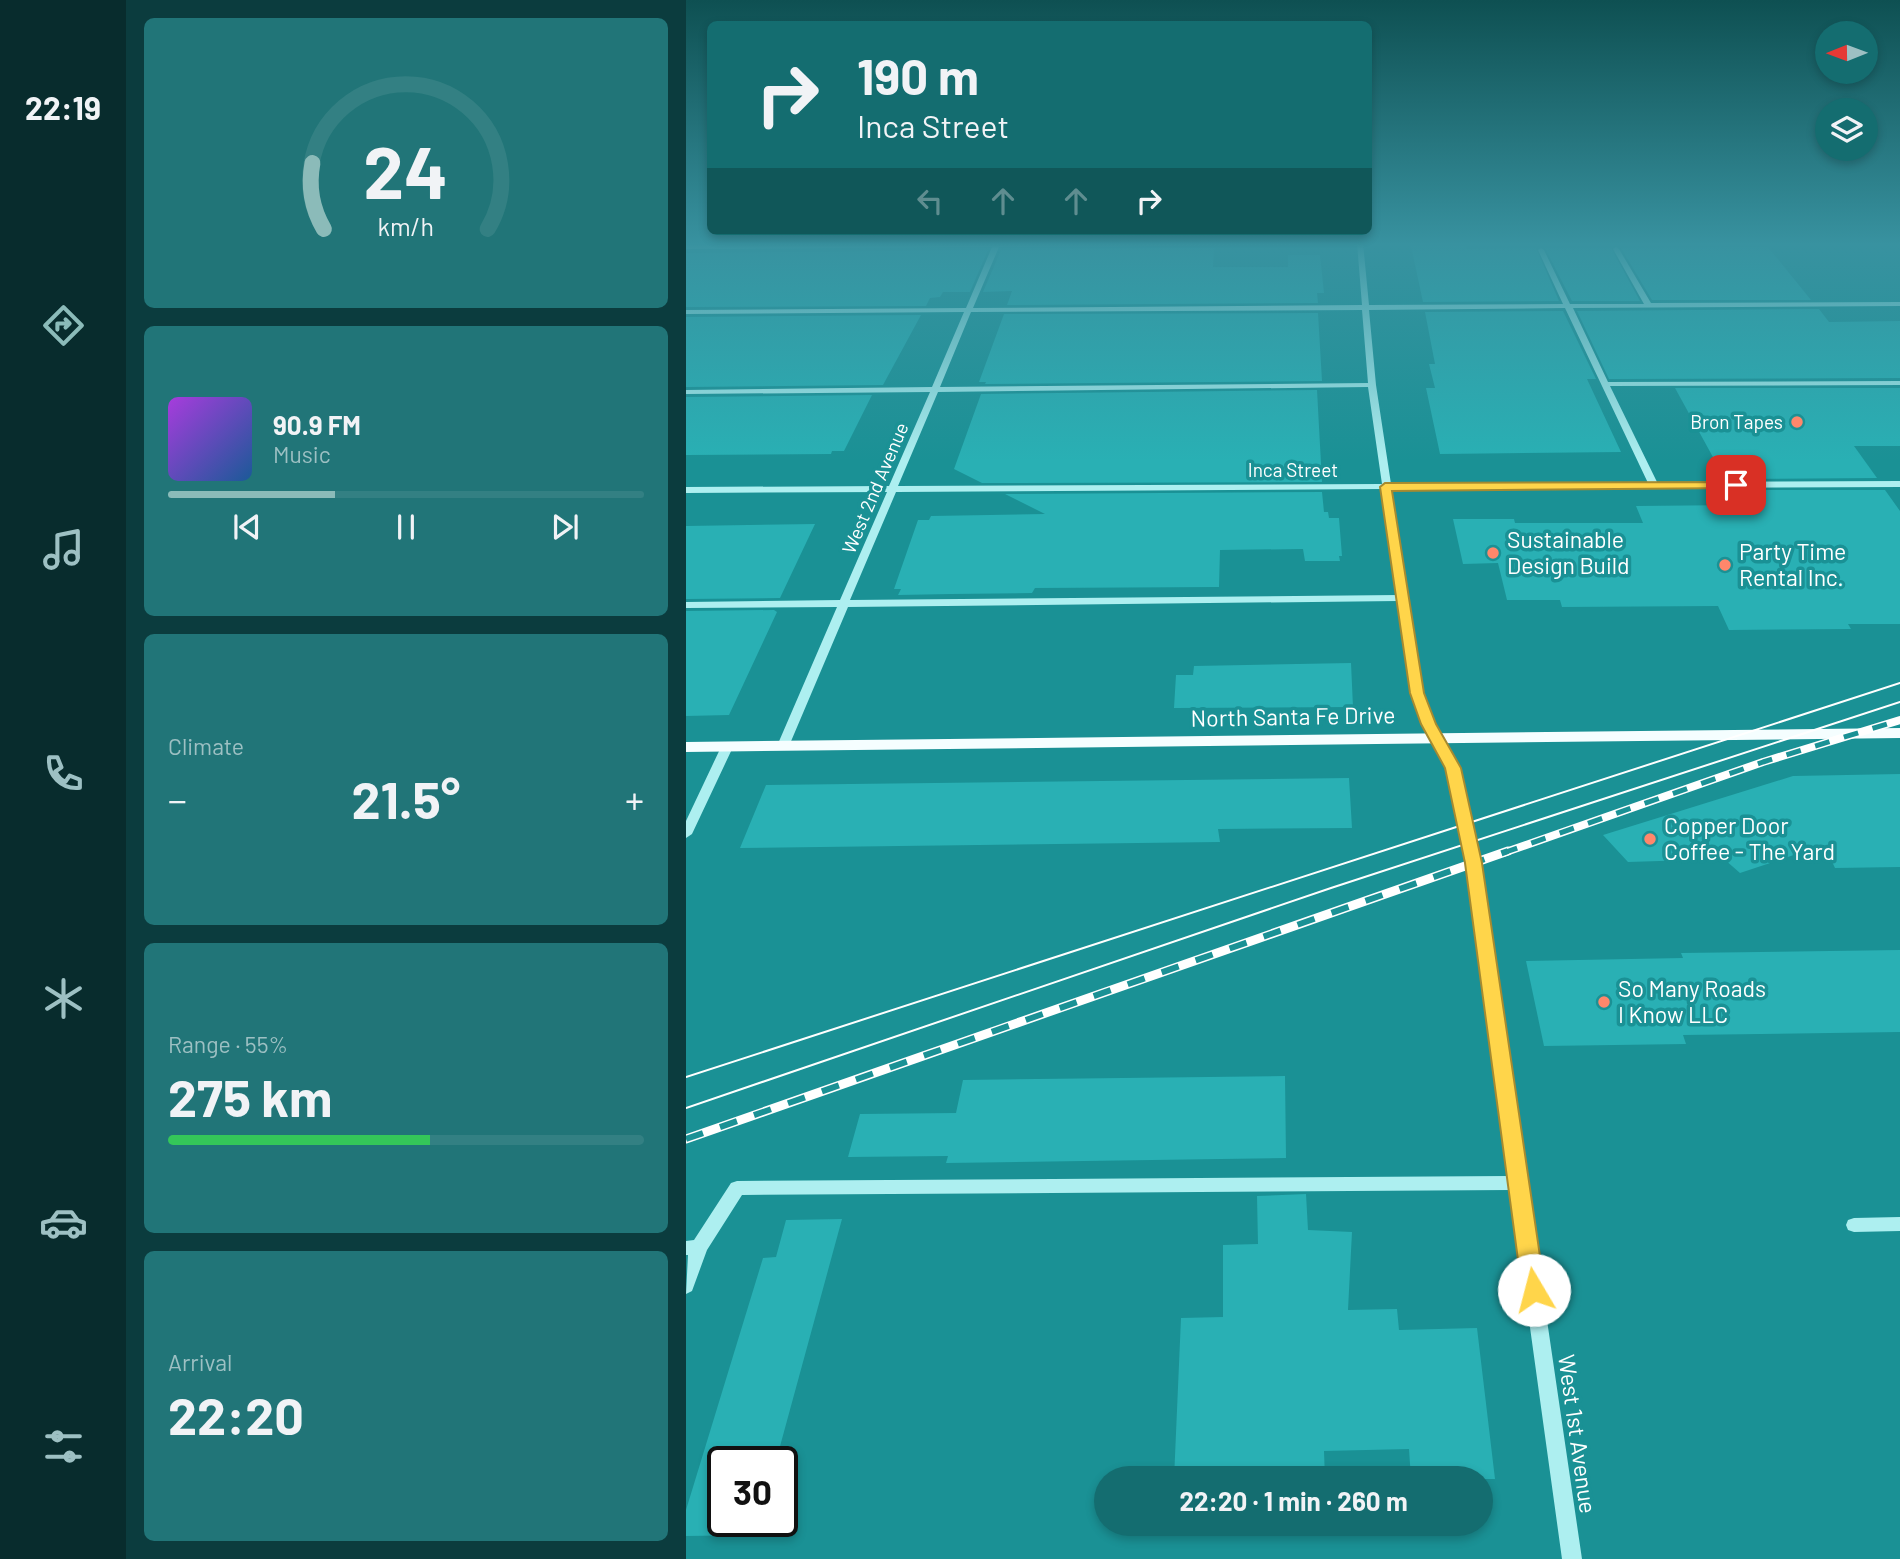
<!DOCTYPE html>
<meta charset="utf-8">
<style>
:root{--surface:#146d70;--page:#217578;--text:#f1f3f6;--muted:#9dc0c3;--line:#338083;--accent:#8bbbb9}
body{margin:0;font-family:Barlow,sans-serif;background:var(--page);color:var(--text);height:100vh;display:flex;flex-direction:column;font-size:26px;white-space:nowrap}
*{box-sizing:border-box;margin:0}
p{font-size:23px;color:var(--muted)}
.icon{flex:none;width:38px;height:38px;fill:none;stroke:currentColor;stroke-width:2;stroke-linecap:round;stroke-linejoin:round}
.map{position:relative;flex:1;overflow:hidden}
.drawer{display:flex;flex-direction:column;gap:18px;padding:18px;background:#0b3c3e;width:560px}
.drawer>*{flex:none}
.banner{position:absolute;left:21px;top:21px;width:665px;height:214px;border-radius:10px;box-shadow:0 4px 10px #0003;background:#146d70;color:var(--text);overflow:hidden}
.needle{width:46px;rotate:269deg}
.buttons{position:absolute;left:1129px;top:21px;display:grid;gap:14px}
.buttons a{display:grid;place-items:center;width:63px;height:63px;border-radius:50%;background:var(--surface);box-shadow:0 4px 10px #0003;font-size:35px}
.speed{position:absolute;left:21px;top:1446px;display:flex;gap:14px;font-size:35px;font-weight:700;text-align:center}
.speed>*{display:grid;place-content:center;width:91px;height:91px;border-radius:50%;background:var(--surface);box-shadow:0 4px 10px #0003;line-height:1}
.speed .limit{border:4px solid #111;border-radius:10px;background:#fff;color:#111}
.pin{position:absolute;display:grid;place-items:center;width:60px;height:60px;color:#fff;margin:-30px;border-radius:14px;box-shadow:0 4px 10px #0006}
.me{position:absolute;width:77px;margin:-38px;rotate:352deg;stroke-linejoin:round;filter:drop-shadow(0 0 5px #0008)}
.turn{display:flex;align-items:center;gap:24px;height:147px;padding:0 35px;font-size:32px}
.turn .icon{width:91px;height:91px;stroke-width:2.5}
.turn b{display:block;font-size:49px;line-height:60px}
.lanes{display:flex;align-items:center;height:66px;padding:0 35px;background:#0003;justify-content:center;gap:35px;direction:ltr}
.lanes .off{opacity:.35}
.big{font-size:52px;font-weight:700;line-height:1.1}
.drawer .tile{flex:1;display:flex;flex-direction:column;justify-content:center;gap:10px;min-width:0;padding:0 24px;border-radius:10px;background:var(--page)}
.drawer .dial{align-items:center;gap:0}
.dial svg{height:182px;overflow:visible;fill:none;stroke:var(--line);stroke-width:7;stroke-linecap:round;text-anchor:middle}
.dial text{fill:var(--text);stroke:none}
.song{display:flex;align-items:center;gap:21px}
.cover{width:84px;height:84px;border-radius:10px;background:linear-gradient(135deg,hsl(280 70% 55%),hsl(210 70% 35%))}
.played{height:7px;border-radius:4px;background:linear-gradient(90deg,var(--accent) 35%,var(--line) 35%)}
.keys{display:flex;justify-content:space-around;direction:ltr}
.heat{display:flex;justify-content:space-between;align-items:center;font-size:38px;direction:ltr}
.charge{height:10px;border-radius:5px;background:linear-gradient(90deg,#34c759 55%,var(--line) 0)}
.trip{position:absolute;left:408px;top:1466px;width:399px;height:70px;border-radius:35px;background:var(--surface);box-shadow:0 4px 10px #0003;font-weight:700;line-height:70px;text-align:center}
main{display:flex;flex:1;min-height:0}
.menu{display:flex;flex-direction:column;width:126px;justify-content:space-around;align-items:center;background:#082c2d;color:var(--muted)}
.menu .icon{width:49px;height:49px}
.menu .active{color:var(--accent)}
.menu b{font-size:32px;color:var(--text)}
.map>svg:first-child{display:block}
.building{fill:#29b0b4}
.lines{fill:none;stroke-linecap:round;stroke-linejoin:round}
.minor{fill:#adeff0;fill-rule:evenodd}
.major{fill:#f5feff;fill-rule:evenodd}
.tram{stroke:#fff;stroke-width:2}
.rail-far1-casing{stroke:#fff;stroke-width:8}
.rail-casing{stroke:#fff;stroke-width:9}
.rail-far1{stroke:#1a9195;stroke-width:5;stroke-dasharray:15;stroke-linecap:butt}
.rail{stroke:#1a9195;stroke-width:6;stroke-dasharray:18;stroke-linecap:butt}
.route{fill:#ffd54a;stroke:#a68a30;stroke-width:2}
.poi-dot{fill:#ff876b;stroke:#1a9195;stroke-width:2.5}
.labels{text-anchor:middle;stroke-width:7;stroke-linejoin:round;paint-order:stroke}
.far-poi-label{font-size:19px;fill:#fff;stroke:#1a9195;text-anchor:end}
.far-street-label{font-size:19px;fill:#fff;stroke:#1a9195}
.poi-label{font-size:23px;fill:#fff;stroke:#1a9195;text-anchor:start}
.street-label{font-size:23px;fill:#fff;stroke:#1a9195}
</style>
<main>
<nav class="menu">
<b>22:19</b>
<svg class="icon active" aria-label="directions" viewBox="0 0 24 24"><path d="M12 3l9 9-9 9-9-9zM9 14v-3h6M13 9l2 2-2 2"/></svg>
<svg class="icon" aria-label="music" viewBox="0 0 24 24"><path d="M9 18V5l10-2v13"/><circle cx="6" cy="18" r="3"/><circle cx="16" cy="16" r="3"/></svg>
<svg class="icon" aria-label="phone" viewBox="0 0 24 24"><path d="M5 4h4l2 5-3 2q2 4 5 5l2-3 5 2v4C11 20 4 13 5 4z"/></svg>
<svg class="icon" aria-label="climate" viewBox="0 0 24 24"><path d="M12 3v18M4 7l16 10M4 17L20 7"/></svg>
<svg class="icon" aria-label="car" viewBox="0 0 24 24"><path d="M5 17H2v-5l4-1 3-4h7l3 4 3 1v5h-3M9 17h6M6 11h13"/><circle cx="7" cy="17" r="2"/><circle cx="17" cy="17" r="2"/></svg>
<svg class="icon" aria-label="filters" viewBox="0 0 24 24"><path d="M4 7h16M4 17h16"/><circle cx="9" cy="7" r="2"/><circle cx="15" cy="17" r="2"/></svg>
</nav>
<section class="drawer">
<div class="tile dial"><svg viewBox="0 0 100 80">
<path d="M14 69A42 42 0 1 1 86 69"/>
<path d="M14 69A42 42 0 0 1 9 40" stroke="#8bbbb9"/>
<text x="50" y="56" font-size="32" font-weight="700">24</text>
<text x="50" y="72" font-size="11">km/h</text>
</svg></div>
<div class="tile">
<div class="song"><i class="cover"></i><div><b>90.9 FM</b><p>Music</p></div></div>
<div class="played"></div>
<div class="keys"><svg class="icon" aria-label="previous" viewBox="0 0 24 24"><path d="M18 5L8 12l10 7zM5 5v14"/></svg><svg class="icon" aria-label="pause" viewBox="0 0 24 24"><path d="M8 5v14M16 5v14"/></svg><svg class="icon" aria-label="next" viewBox="0 0 24 24"><path d="M6 5l10 7-10 7zM19 5v14"/></svg></div>
</div>
<div class="tile"><p>Climate</p>
<div class="heat"><a>−</a><b class="big">21.5°</b><a>+</a></div>
</div>
<div class="tile"><p>Range · 55%</p><b class="big">275 km</b><div class="charge"></div></div>
<div class="tile"><p>Arrival</p><b class="big">22:20</b></div>
</section>
<div class="map">
<svg width="1214" height="1559" viewBox="0 0 1214 1559">
<rect width="100%" height="100%" fill="#1a9195"/>
<path class="building" d="M 779,245 L 781,249 L 850,248 L 873,301 L 737,302 L 725,246 Z
M 1045,247 L 1082,247 L 1125,300 L 966,300 L 935,248 Z
M 528,248 L 527,267 L 602,267 L 602,255 L 634,255 L 638,293 L 631,293 L 632,303 L 321,305 L 326,291 L 297,292 L 315,250 Z
M 859,248 L 925,248 L 954,301 L 886,301 Z
M 302,250 L 284,292 L 257,292 L 254,297 L 244,298 L 240,306 L 0,307 L 0,253 Z
M 1133,309 L 1143,322 L 1214,321 L 1214,378 L 923,379 L 891,311 Z
M 877,311 L 910,379 L 901,379 L 935,452 L 754,454 L 740,388 L 749,388 L 743,364 L 749,364 L 739,312 Z
M 632,313 L 636,381 L 299,384 L 300,382 L 293,382 L 318,314 Z
M 235,315 L 197,385 L 0,387 L 0,317 Z
M 989,388 L 1214,388 L 1214,446 L 1168,446 L 1191,478 L 1039,479 Z
M 631,390 L 636,482 L 296,483 L 268,469 L 295,394 Z
M 186,395 L 158,451 L 146,451 L 145,454 L 0,455 L 0,397 Z
M 1045,490 L 1199,490 L 1214,511 L 1214,624 L 1162,624 L 1165,629 L 1043,630 L 1032,606 L 876,607 L 874,600 L 821,600 L 812,563 L 777,564 L 767,519 L 828,519 L 829,523 L 957,523 L 950,506 L 1053,505 Z
M 636,492 L 638,512 L 642,512 L 643,518 L 653,518 L 656,556 L 653,556 L 654,561 L 619,561 L 617,549 L 534,550 L 533,587 L 349,588 L 346,593 L 265,594 L 212,595 L 215,589 L 208,589 L 232,520 L 243,520 L 245,516 L 359,514 L 319,494 Z
M 129,524 L 94,598 L 0,599 L 0,526 Z
M 88,610 L 91,612 L 43,715 L 0,716 L 0,611 Z
M 665,663 L 667,707 L 488,708 L 490,675 L 507,675 L 508,666 Z
M 1214,774 L 1214,867 L 1149,868 L 1138,845 L 1054,873 L 1038,859 L 942,862 L 917,835 L 1107,776 Z
M 663,778 L 666,828 L 532,829 L 534,842 L 54,848 L 80,785 Z
M 1214,950 L 1214,1032 L 997,1035 L 1000,1044 L 858,1046 L 840,961 L 997,958 L 995,953 Z
M 599,1076 L 600,1158 L 260,1163 L 262,1156 L 162,1157 L 174,1114 L 270,1113 L 277,1080 Z
M 620,1194 L 622,1230 L 666,1232 L 662,1310 L 711,1309 L 713,1330 L 791,1328 L 809,1479 L 725,1479 L 723,1449 L 638,1451 L 639,1479 L 488,1479 L 495,1318 L 537,1317 L 537,1245 L 572,1244 L 571,1196 Z
M 156,1219 L 90,1461 L 37,1461 L 37,1521 L 74,1521 L 70,1535 L 0,1536 L 0,1510 L 77,1258 L 90,1257 L 100,1220 Z"/>
<g class="lines">
<path class="minor" d="M 278,243 L 617,243 L 614,245 L 313,247 L 287,308 L 676,305 L 671,243 L 677,243 L 683,305 L 877,304 L 852,250 L 855,248 L 858,250 L 884,304 L 958,304 L 927,249 L 930,247 L 933,249 L 965,303 L 1214,302 L 1214,306 L 887,308 L 922,382 L 1214,381 L 1214,385 L 924,386 L 971,482 L 1214,481 L 1214,487 L 706,489 L 737,693 L 748,724 L 773,768 L 794,863 L 896,1559 L 876,1559 L 825,1190 L 56,1195 L 21,1250 L 6,1291 L 0,1294 L 2,1255 L 0,1255 L 0,1241 L 8,1240 L 45,1183 L 51,1181 L 823,1176 L 780,863 L 761,768 L 736,724 L 725,693 L 712,601 L 162,607 L 103,746 L 97,750 L 91,746 L 151,607 L 0,608 L 0,602 L 154,600 L 201,492 L 0,493 L 0,487 L 203,486 L 244,392 L 0,394 L 0,390 L 246,387 L 278,312 L 0,314 L 0,310 L 280,308 L 306,247 L 0,249 L 0,245 ZM 879,308 L 962,483 L 705,484 L 690,385 L 683,310 ZM 676,310 L 682,383 L 254,387 L 285,312 ZM 682,387 L 696,484 L 212,486 L 252,392 ZM 697,489 L 712,595 L 164,600 L 210,492 Z
M 41,743 L 47,747 L 6,834 L 0,838 L 0,821 L 35,747 Z
M 1214,1217 L 1214,1231 L 1168,1232 L 1162,1230 L 1160,1225 L 1162,1220 L 1168,1218 Z"/>
<path class="major" d="M 1214,728 L 1214,738 L 0,752 L 0,742 Z"/>
<path class="tram" d="M 0,1077 L 1214,683
M 0,1108 L 645,888 L 1214,702"/>
<g class="rail-far1-casing">
<path id="rail-far1" d="M 817,853 L 1077,762 L 1214,720"/>
</g>
<g class="rail-casing">
<path id="rail" d="M 0,1139 L 822,851"/>
</g>
<use href="#rail-far1" class="rail-far1"/>
<use href="#rail" class="rail"/>
</g>
<linearGradient id="sky" x2="0" y2="1"><stop stop-color="#0e5052"/><stop offset="0.53" stop-color="#3892a0"/><stop offset="1" stop-color="#3892a0" stop-opacity="0"/></linearGradient>
<rect width="1214" height="461" fill="url(#sky)"/>
<path class="route" d="M 1050,482 L 1056,485 L 1054,488 L 706,491 L 738,693 L 750,724 L 775,768 L 796,863 L 859,1290 L 856,1298 L 848,1301 L 839,1298 L 836,1290 L 779,863 L 759,768 L 735,724 L 724,693 L 694,487 L 699,483 Z"/>
<g class="poi-dot">
<circle cx="1111" cy="422" r="7"/>
<circle cx="807" cy="553" r="7"/>
<circle cx="1039" cy="565" r="7"/>
<circle cx="964" cy="839" r="7"/>
<circle cx="918" cy="1002" r="7"/>
</g>
<g class="labels">
<g class="far-poi-label">
<text x="1097" y="429">Bron Tapes</text>
</g>
<g class="far-street-label">
<text x="607" y="477">Inca Street</text>
<text transform="translate(189 488) rotate(-67)" y="7">West 2nd Avenue</text>
</g>
<g class="poi-label">
<text x="821" y="548">Sustainable<tspan x="821" dy="26">Design Build</tspan></text>
<text x="1053" y="560">Party Time<tspan x="1053" dy="26">Rental Inc.</tspan></text>
<text x="978" y="834">Copper Door<tspan x="978" dy="26">Coffee - The Yard</tspan></text>
<text x="932" y="997">So Many Roads<tspan x="932" dy="26">I Know LLC</tspan></text>
</g>
<g class="street-label">
<text transform="translate(607 717) rotate(-1)" y="8">North Santa Fe Drive</text>
<text transform="translate(891 1434) rotate(82)" y="8">West 1st Avenue</text>
</g>
</g>
</svg>
<div class="buttons">
<a><svg class="needle" viewBox="-14 -14 28 28"><path d="M0-13l5 13h-10z" fill="#e53935"/><path d="M0 13l5-13h-10z" fill="#9dc0c3"/></svg></a>
<a><svg class="icon" aria-label="layers" viewBox="0 0 24 24"><path d="M12 4l9 5-9 5-9-5zM3 14l9 5 9-5"/></svg></a>
</div>
<div class="speed"><div class="limit">30</div></div>
<div class="pin" style="left:1050px;top:485px;background:#d93025"><svg class="icon" aria-label="arrive" viewBox="0 0 24 24"><path d="M6 21V4h12l-3 4 3 4H6"/></svg></div>
<svg class="me" style="left:848px;top:1290px" viewBox="-20 -20 40 40"><circle r="19" fill="#fff"/><path d="M0-13L10 11 0 6-10 11z" fill="#ffd54a"/></svg>
<div class="trip">22:20 · 1 min · 260 m</div>
<div class="banner">
<div class="turn"><svg class="icon" aria-label="right" viewBox="0 0 24 24"><path d="M7 20v-9h11M14 6l5 5-5 5"/></svg><div><b>190 m</b>Inca Street</div></div>
<div class="lanes"><svg class="icon off" aria-label="left" viewBox="0 0 24 24"><path d="M17 20v-9H6M10 6l-5 5 5 5"/></svg><svg class="icon off" aria-label="ahead" viewBox="0 0 24 24"><path d="M12 20V5M6 11l6-6 6 6"/></svg><svg class="icon off" aria-label="ahead" viewBox="0 0 24 24"><path d="M12 20V5M6 11l6-6 6 6"/></svg><svg class="icon" aria-label="right" viewBox="0 0 24 24"><path d="M7 20v-9h11M14 6l5 5-5 5"/></svg></div>
</div>
</div>
</main>
